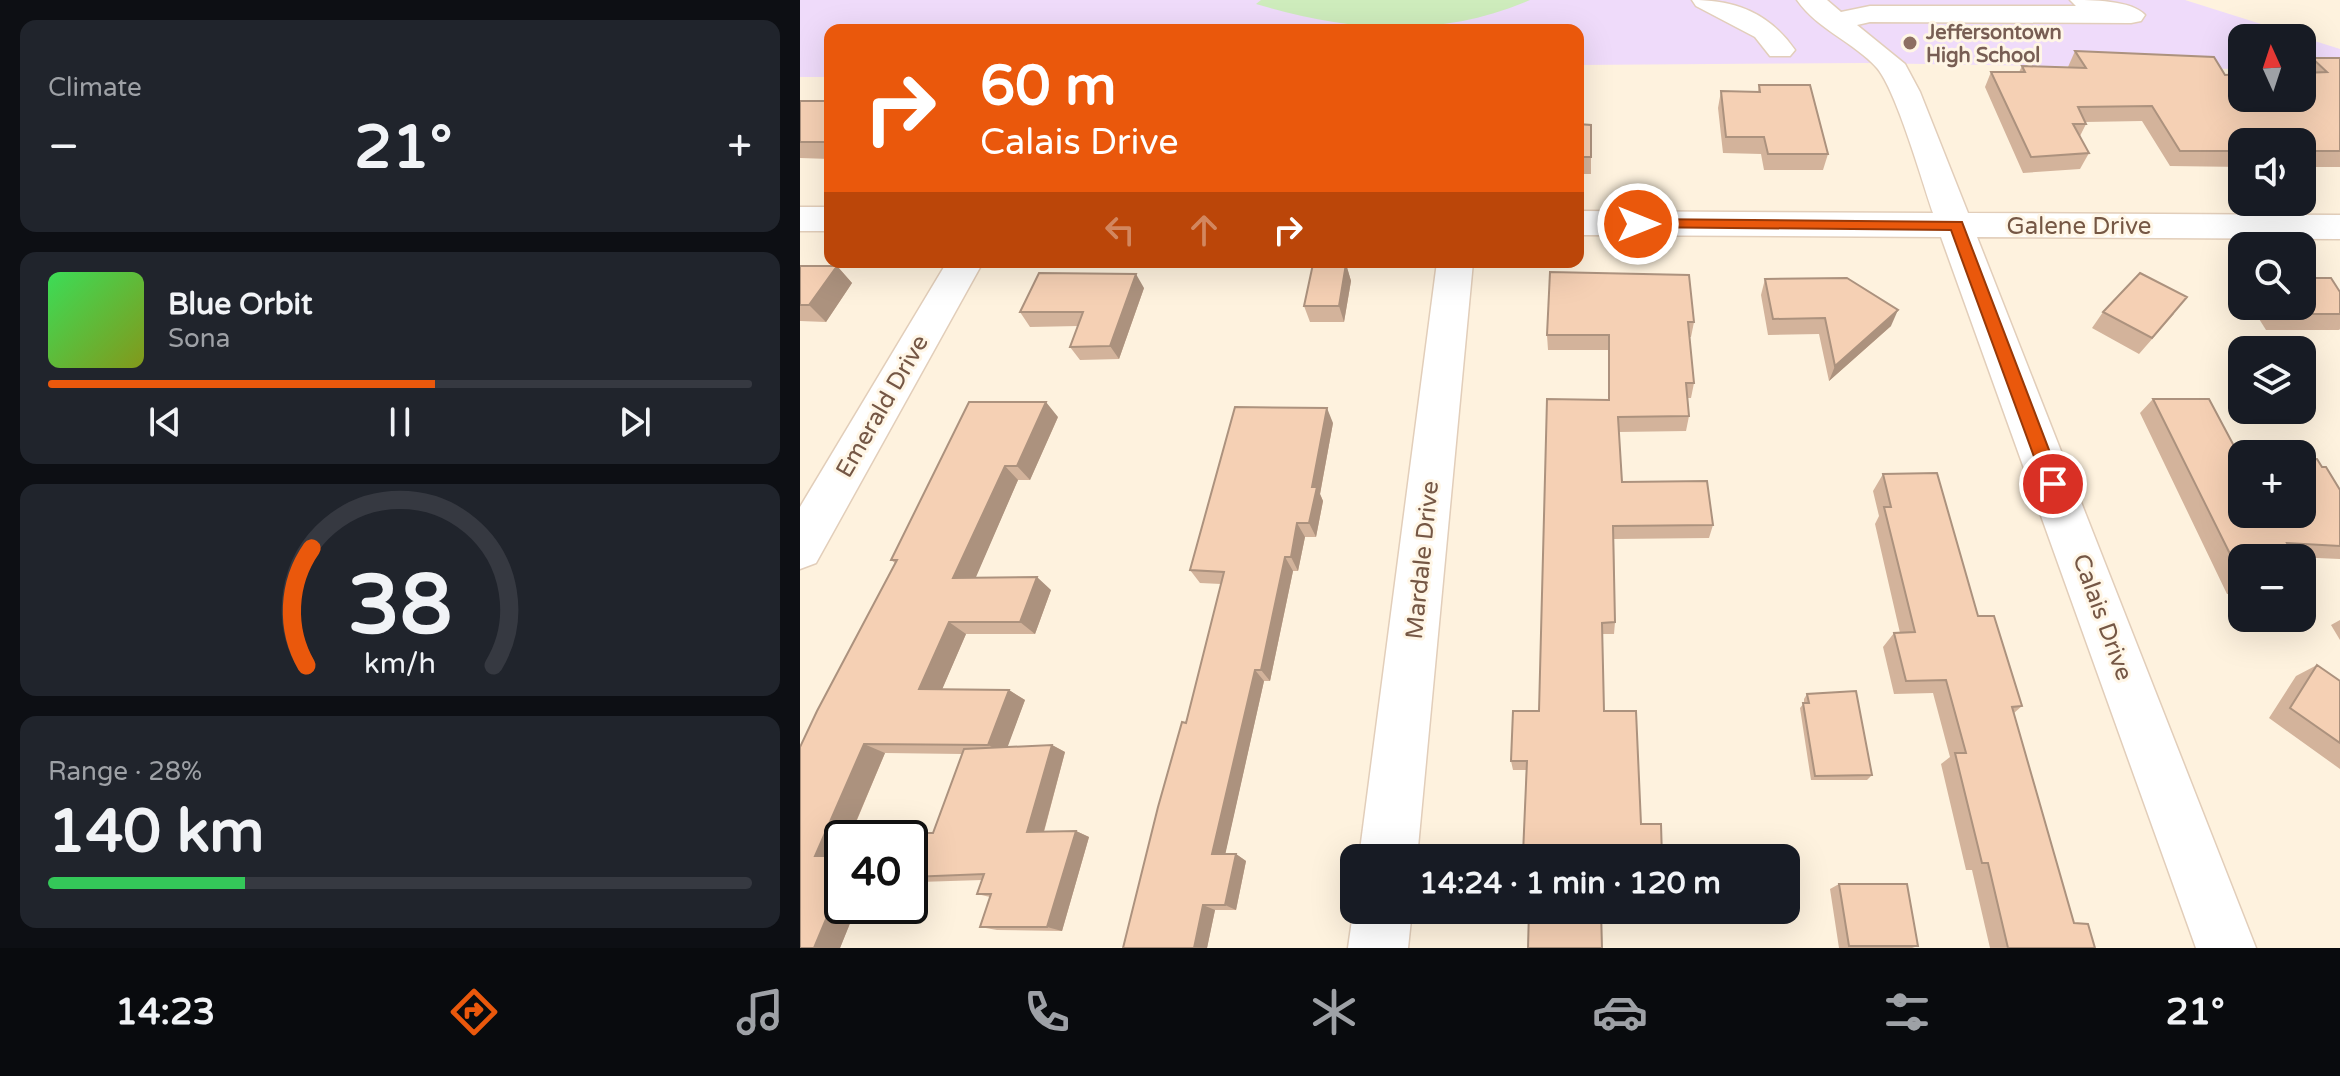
<!DOCTYPE html>
<meta charset="utf-8">
<style>
:root{--surface:#171b24;--page:#20242c;--text:#f1f3f6;--muted:#9ea1a6;--line:#363941;--accent:#ea580c}
body{margin:0;font-family:"Varela Round",sans-serif;background:var(--page);color:var(--text);height:100vh;display:flex;flex-direction:column;font-size:30px;white-space:nowrap}
*{box-sizing:border-box;margin:0}
p{font-size:26px;color:var(--muted)}
.icon{flex:none;width:44px;height:44px;fill:none;stroke:currentColor;stroke-width:2;stroke-linecap:round;stroke-linejoin:round}
.map{position:relative;flex:1;overflow:hidden}
.details{display:flex;flex-direction:column;gap:20px;padding:20px;background:#0d0f14;width:800px}
.details>*{flex:none}
.top-card{position:absolute;left:24px;top:24px;width:760px;height:244px;border-radius:16px;box-shadow:0 8px 32px #0002;background:#ea580c;color:#fff;overflow:hidden}
.needle{width:52px;rotate:357deg}
.tools{position:absolute;left:1428px;top:24px;display:grid;gap:16px}
.tools a{display:grid;place-items:center;width:88px;height:88px;border-radius:16px;background:var(--surface);box-shadow:0 8px 32px #0002;font-size:40px}
.speed{position:absolute;left:24px;top:820px;display:flex;gap:16px;font-size:40px;font-weight:700;text-align:center}
.speed>*{display:grid;place-content:center;width:104px;height:104px;border-radius:50%;background:var(--surface);box-shadow:0 8px 32px #0002;line-height:1}
.speed .limit{border:4px solid #111;border-radius:12px;background:#fff;color:#111}
.pin{position:absolute;display:grid;place-items:center;width:68px;height:68px;color:#fff;margin:-34px;border:4px solid #fff;border-radius:50%;box-shadow:0 2px 8px #0007}
.me{position:absolute;width:88px;margin:-44px;rotate:90deg;stroke-linejoin:round;filter:drop-shadow(0 0 6px #0008)}
.turn{display:flex;align-items:center;gap:28px;height:168px;padding:0 24px;font-size:36px}
.turn .icon{width:104px;height:104px;stroke-width:2.5}
.turn b{display:block;font-size:56px;line-height:68px}
.lanes{display:flex;align-items:center;height:76px;padding:0 24px;background:#0003;justify-content:center;gap:40px;direction:ltr}
.lanes .off{opacity:.35}
.big{font-size:60px;font-weight:700;line-height:1.1}
.details .card{flex:1;display:flex;flex-direction:column;justify-content:center;gap:12px;min-width:0;padding:0 28px;border-radius:16px;background:var(--page)}
.details .dial{align-items:center;gap:0}
.dial svg{height:208px;overflow:visible;fill:none;stroke:var(--line);stroke-width:7;stroke-linecap:round;text-anchor:middle}
.dial text{fill:var(--text);stroke:none}
.song{display:flex;align-items:center;gap:24px}
.cover{width:96px;height:96px;border-radius:12px;background:linear-gradient(135deg,hsl(130 70% 55%),hsl(70 70% 35%))}
.played{height:8px;border-radius:4px;background:linear-gradient(90deg,var(--accent) 55%,var(--line) 55%)}
.keys{display:flex;justify-content:space-around;direction:ltr}
.heat{display:flex;justify-content:space-between;align-items:center;font-size:44px;direction:ltr}
.charge{height:12px;border-radius:6px;background:linear-gradient(90deg,#34c759 28%,var(--line) 0)}
.trip{position:absolute;left:540px;top:844px;width:460px;height:80px;border-radius:16px;background:var(--surface);box-shadow:0 8px 32px #0002;font-weight:700;line-height:80px;text-align:center}
.menu{display:flex;height:128px;justify-content:space-around;align-items:center;background:#090b0e;color:var(--muted)}
.menu .icon{width:56px;height:56px}
.menu .current{color:var(--accent)}
.menu b{font-size:36px;color:var(--text)}
main{display:flex;flex:1;min-height:0}
.map>svg:first-child{display:block}
.education{fill:#efdbfa}
.green{fill:#ceecbc}
.lines{fill:none;stroke-linecap:round;stroke-linejoin:round}
.minor-casing{stroke:#e2ceba;stroke-width:3}
.minor{fill:#fff;fill-rule:evenodd}
.wall{fill:#d3b39b}
.shaded-wall{fill:#ac927e}
.building{fill:#f5d0b4;stroke:#ac927e;stroke-width:2}
.route{fill:#ea580c;stroke:#983908;stroke-width:2}
.education-dot{fill:#8d6e63;stroke:#fff6e6;stroke-width:3}
.labels{text-anchor:middle;stroke-width:6;stroke-linejoin:round;paint-order:stroke}
.far-education-label{font-size:20px;font-weight:bold;fill:#785e54;stroke:#fff6e6;text-anchor:start}
.street-label{font-size:24px;fill:#755745;stroke:#fff6e6}
</style>
<main>
<section class="details">
<div class="card"><p>Climate</p>
<div class="heat"><a>−</a><b class="big">21°</b><a>+</a></div>
</div>
<div class="card">
<div class="song"><i class="cover"></i><div><b>Blue Orbit</b><p>Sona</p></div></div>
<div class="played"></div>
<div class="keys"><svg class="icon" aria-label="previous" viewBox="0 0 24 24"><path d="M18 5L8 12l10 7zM5 5v14"/></svg><svg class="icon" aria-label="pause" viewBox="0 0 24 24"><path d="M8 5v14M16 5v14"/></svg><svg class="icon" aria-label="next" viewBox="0 0 24 24"><path d="M6 5l10 7-10 7zM19 5v14"/></svg></div>
</div>
<div class="card dial"><svg viewBox="0 0 100 80">
<path d="M14 69A42 42 0 1 1 86 69"/>
<path d="M14 69A42 42 0 0 1 16 24" stroke="#ea580c"/>
<text x="50" y="56" font-size="32" font-weight="700">38</text>
<text x="50" y="72" font-size="11">km/h</text>
</svg></div>
<div class="card"><p>Range · 28%</p><b class="big">140 km</b><div class="charge"></div></div>
</section>
<div class="map">
<svg width="1540" height="948" viewBox="0 0 1540 948">
<rect width="100%" height="100%" fill="#fef2de"/>
<path class="education" d="M 0,0 L 1385,0 L 1540,49 L 1540,71 L 1502,70 L 1502,38 L 1442,38 L 1442,69 L 1064,63 L 778,65 L 778,30 L 30,30 L 30,77 L 0,77 Z"/>
<path class="green" d="M 461,0 L 730,0 C 639,39 549,32 456,4 Z"/>
<g class="lines">
<g class="minor-casing">
<path id="minor" d="M 892,0 C 936,0 969,13 995,50 L 990,56 L 970,56 L 955,37 L 896,6 Z
M 997,0 L 1027,0 L 1041,12 L 1070,6 L 1276,6 L 1270,0 C 1292,0 1331,0 1345,15 L 1341,21 L 1331,23 L 1070,22 L 1057,25 L 1105,64 L 1120,92 L 1168,213 L 1540,215 L 1540,239 L 1177,237 L 1456,948 L 1396,948 L 1141,237 L 778,235 L 778,211 L 1133,213 C 1122,181 1096,90 1077,68 C 1054,42 1018,30 997,0 Z
M 0,207 L 30,207 L 30,231 L 0,231 Z
M 147,262 L 183,262 L 16,563 L 0,569 L 0,507 Z
M 637,262 L 673,262 L 617,858 L 559,858 Z
M 554,906 L 554,910 L 612,910 L 608,948 L 548,948 Z"/>
</g>
<use href="#minor" class="minor"/>
</g>
<path class="wall" d="M 1275,51 L 1425,75 L 1502,98 L 1502,72 L 1512,58 L 1540,58 L 1540,167 L 1502,167 L 1502,142 L 1442,142 L 1442,167 L 1370,166 L 1342,121 L 1285,122 L 1286,124 L 1280,136 L 1289,153 L 1280,169 L 1223,173 L 1185,87 L 1191,72 L 1219,72 L 1222,66 L 1268,67 Z
M 959,85 L 1028,154 L 1023,170 L 964,170 L 961,154 L 923,153 L 918,108 L 921,91 L 958,92 Z
M 0,101 L 30,101 L 30,159 L 0,158 Z
M 778,124 L 791,125 L 791,174 L 778,174 Z
M 546,264 L 551,281 L 544,322 L 510,322 L 504,306 Z
M 0,266 L 37,266 L 52,283 L 26,322 L 0,321 Z
M 965,279 L 1091,326 L 1029,381 L 1019,334 L 968,335 L 961,295 Z
M 344,288 L 319,359 L 280,360 L 270,347 L 278,326 L 230,327 L 220,312 Z
M 1540,292 L 1540,329 L 1539,330 L 1466,330 L 1451,306 L 1502,306 Z
M 1303,312 L 1374,314 L 1339,354 L 1292,328 Z
M 894,322 L 891,337 L 889,337 L 894,383 L 891,398 L 887,398 L 889,416 L 886,431 L 819,432 L 822,482 L 913,525 L 909,538 L 814,539 L 815,622 L 814,634 L 802,634 L 723,854 L 726,770 L 713,770 L 711,761 L 739,711 L 808,400 L 808,350 L 748,350 L 747,335 Z
M 1353,399 L 1442,461 L 1522,467 L 1540,490 L 1540,559 L 1494,557 L 1442,558 L 1442,594 L 1427,594 L 1340,413 Z
M 258,417 L 230,480 L 218,480 L 175,578 L 251,590 L 235,634 L 166,634 L 142,689 L 209,690 L 225,700 L 207,747 L 252,745 L 265,752 L 244,832 L 276,831 L 289,837 L 262,931 L 197,930 L 180,927 L 190,897 L 177,894 L 182,880 L 119,882 L 110,880 L 110,851 L 133,833 L 162,754 L 85,753 L 42,856 L 42,906 L 57,906 L 40,948 L 0,948 L 95,563 L 91,560 Z
M 533,423 L 520,494 L 523,501 L 516,537 L 505,537 L 498,571 L 493,571 L 470,681 L 464,681 L 425,854 L 436,854 L 446,861 L 436,910 L 415,910 L 407,948 L 323,948 L 386,723 L 421,584 L 400,583 L 390,570 Z
M 1083,474 L 1178,616 L 1222,706 L 1214,713 L 1274,923 L 1295,948 L 1147,948 L 1190,948 L 1172,870 L 1166,870 L 1141,764 L 1150,757 L 1133,693 L 1094,694 L 1083,647 L 1094,633 L 1100,633 L 1075,524 L 1079,516 L 1073,491 Z
M 1540,620 L 1540,640 L 1531,625 Z
M 1517,665 L 1540,681 L 1540,769 L 1469,718 L 1496,676 Z
M 1007,694 L 1072,775 L 1067,780 L 1011,780 L 1000,708 L 1004,703 L 1004,699 Z
M 1039,884 L 1118,946 L 1112,948 L 1039,948 L 1030,889 Z"/>
<path class="shaded-wall" d="M 546,264 L 551,281 L 544,322 L 539,306 Z
M 37,266 L 52,283 L 26,322 L 9,305 Z
M 336,274 L 344,288 L 319,359 L 310,346 Z
M 1098,310 L 1091,326 L 1029,381 L 1035,366 Z
M 246,402 L 258,417 L 230,480 L 217,466 Z
M 527,408 L 533,423 L 520,494 L 523,501 L 516,537 L 509,523 L 512,487 Z
M 205,466 L 218,480 L 170,591 L 153,578 Z
M 497,523 L 505,537 L 498,571 L 491,557 Z
M 485,557 L 493,571 L 470,681 L 461,670 Z
M 237,577 L 251,590 L 235,634 L 220,622 Z
M 149,622 L 166,634 L 138,699 L 119,689 Z
M 455,670 L 464,681 L 424,860 L 412,854 Z
M 209,690 L 225,700 L 205,754 L 188,745 Z
M 64,744 L 85,753 L 49,838 L 42,838 L 42,855 L 39,862 L 15,856 Z
M 252,745 L 265,752 L 242,838 L 227,832 Z
M 276,831 L 289,837 L 262,931 L 247,927 Z
M 436,854 L 446,861 L 436,910 L 425,905 Z
M 42,881 L 42,906 L 57,906 L 40,948 L 14,948 Z
M 403,905 L 415,910 L 407,948 L 394,948 Z"/>
<path class="building" d="M 1275,51 L 1414,57 L 1425,75 L 1442,74 L 1442,98 L 1502,98 L 1502,73 L 1527,72 L 1512,58 L 1540,58 L 1540,151 L 1502,151 L 1502,142 L 1442,142 L 1442,151 L 1380,151 L 1352,106 L 1278,107 L 1286,124 L 1273,124 L 1289,153 L 1231,157 L 1191,72 L 1225,72 L 1222,66 L 1286,68 Z
M 959,85 L 1010,85 L 1028,154 L 968,154 L 964,137 L 926,137 L 921,91 L 960,92 Z
M 0,101 L 30,101 L 30,142 L 0,142 Z
M 778,124 L 791,125 L 791,157 L 778,157 Z
M 513,264 L 546,264 L 539,306 L 504,306 Z
M 0,266 L 37,266 L 9,305 L 0,305 Z
M 750,272 L 889,275 L 894,322 L 888,322 L 894,383 L 886,383 L 889,416 L 818,417 L 822,482 L 907,481 L 913,525 L 813,526 L 815,622 L 802,623 L 804,711 L 836,711 L 841,824 L 861,824 L 862,858 L 712,858 L 712,854 L 723,854 L 727,761 L 711,761 L 713,711 L 739,711 L 747,399 L 809,400 L 809,335 L 747,335 Z
M 239,273 L 336,274 L 310,346 L 270,347 L 283,312 L 220,312 Z
M 1340,273 L 1387,297 L 1352,338 L 1303,312 Z
M 1047,278 L 1098,310 L 1035,366 L 1025,318 L 973,319 L 965,279 Z
M 1502,278 L 1531,278 L 1540,292 L 1540,314 L 1482,314 L 1477,306 L 1502,306 Z
M 1353,399 L 1409,399 L 1442,461 L 1442,514 L 1502,514 L 1502,460 L 1517,459 L 1522,467 L 1526,467 L 1540,490 L 1540,546 L 1487,543 L 1495,558 L 1442,558 L 1442,578 Z
M 169,402 L 246,402 L 217,466 L 205,466 L 153,578 L 237,577 L 220,622 L 149,622 L 119,689 L 209,690 L 188,745 L 64,744 L 15,856 L 42,856 L 42,881 L 14,948 L 0,948 L 0,747 L 17,711 L 97,560 L 91,560 Z
M 435,407 L 527,408 L 512,487 L 517,487 L 509,523 L 497,523 L 491,557 L 485,557 L 461,670 L 455,670 L 412,854 L 436,854 L 425,905 L 403,905 L 394,948 L 323,948 L 358,807 L 382,722 L 386,723 L 424,572 L 390,570 Z
M 1137,473 L 1178,616 L 1194,616 L 1222,706 L 1212,707 L 1274,923 L 1288,924 L 1295,948 L 1208,948 L 1188,863 L 1182,863 L 1155,753 L 1166,753 L 1146,680 L 1106,681 L 1094,633 L 1115,632 L 1084,507 L 1091,507 L 1083,474 Z
M 1502,572 L 1508,582 L 1502,582 Z
M 1517,665 L 1540,681 L 1540,743 L 1490,708 Z
M 1056,691 L 1072,775 L 1015,776 L 1003,703 L 1009,703 L 1007,694 Z
M 252,745 L 227,832 L 276,831 L 247,927 L 180,927 L 191,894 L 177,894 L 184,874 L 110,877 L 110,851 L 117,833 L 133,833 L 164,749 Z
M 1039,884 L 1107,884 L 1118,946 L 1049,946 Z
M 729,910 L 801,910 L 802,948 L 728,948 Z"/>
<path class="route" d="M 838,219 L 1162,222 L 1262,484 L 1259,490 L 1253,492 L 1244,484 L 1151,230 L 833,227 L 833,220 Z"/>
<circle class="education-dot" cx="1110" cy="43" r="8"/>
<g class="labels">
<g class="far-education-label">
<text x="1126" y="39">Jeffersontown<tspan x="1126" dy="23">High School</tspan></text>
</g>
<g class="street-label">
<text x="1279" y="234">Galene Drive</text>
<text transform="translate(82 406) rotate(-60)" y="8">Emerald Drive</text>
<text transform="translate(622 560) rotate(-84)" y="8">Mardale Drive</text>
<text transform="translate(1303 617) rotate(70)" y="8">Calais Drive</text>
</g>
</g>
</svg>
<div class="tools">
<a><svg class="needle" viewBox="-14 -14 28 28"><path d="M0-13l5 13h-10z" fill="#e53935"/><path d="M0 13l5-13h-10z" fill="#9ea1a6"/></svg></a>
<a><svg class="icon" aria-label="sound" viewBox="0 0 24 24"><path d="M4 9h4l5-4v14l-5-4H4zM17 9q2 3 0 6"/></svg></a>
<a><svg class="icon" aria-label="search" viewBox="0 0 24 24"><circle cx="10" cy="10" r="6"/><path d="M15 15l6 6"/></svg></a>
<a><svg class="icon" aria-label="layers" viewBox="0 0 24 24"><path d="M12 4l9 5-9 5-9-5zM3 14l9 5 9-5"/></svg></a>
<a>+</a>
<a>−</a>
</div>
<div class="speed"><div class="limit">40</div></div>
<div class="pin" style="left:1253px;top:484px;background:#d93025"><svg class="icon" aria-label="arrive" viewBox="0 0 24 24"><path d="M6 21V4h12l-3 4 3 4H6"/></svg></div>
<svg class="me" style="left:838px;top:224px" viewBox="-20 -20 40 40"><circle r="17" fill="#ea580c" stroke="#fff" stroke-width="3"/><path d="M0-11L8 9 0 5-8 9z" fill="#fff"/></svg>
<div class="trip">14:24 · 1 min · 120 m</div>
<div class="top-card">
<div class="turn"><svg class="icon" aria-label="right" viewBox="0 0 24 24"><path d="M7 20v-9h11M14 6l5 5-5 5"/></svg><div><b>60 m</b>Calais Drive</div></div>
<div class="lanes"><svg class="icon off" aria-label="left" viewBox="0 0 24 24"><path d="M17 20v-9H6M10 6l-5 5 5 5"/></svg><svg class="icon off" aria-label="ahead" viewBox="0 0 24 24"><path d="M12 20V5M6 11l6-6 6 6"/></svg><svg class="icon" aria-label="right" viewBox="0 0 24 24"><path d="M7 20v-9h11M14 6l5 5-5 5"/></svg></div>
</div>
</div>
</main>
<nav class="menu">
<b>14:23</b>
<svg class="icon current" aria-label="directions" viewBox="0 0 24 24"><path d="M12 3l9 9-9 9-9-9zM9 14v-3h6M13 9l2 2-2 2"/></svg>
<svg class="icon" aria-label="music" viewBox="0 0 24 24"><path d="M9 18V5l10-2v13"/><circle cx="6" cy="18" r="3"/><circle cx="16" cy="16" r="3"/></svg>
<svg class="icon" aria-label="phone" viewBox="0 0 24 24"><path d="M5 4h4l2 5-3 2q2 4 5 5l2-3 5 2v4C11 20 4 13 5 4z"/></svg>
<svg class="icon" aria-label="climate" viewBox="0 0 24 24"><path d="M12 3v18M4 7l16 10M4 17L20 7"/></svg>
<svg class="icon" aria-label="car" viewBox="0 0 24 24"><path d="M5 17H2v-5l4-1 3-4h7l3 4 3 1v5h-3M9 17h6M6 11h13"/><circle cx="7" cy="17" r="2"/><circle cx="17" cy="17" r="2"/></svg>
<svg class="icon" aria-label="filters" viewBox="0 0 24 24"><path d="M4 7h16M4 17h16"/><circle cx="9" cy="7" r="2"/><circle cx="15" cy="17" r="2"/></svg>
<b>21°</b>
</nav>
